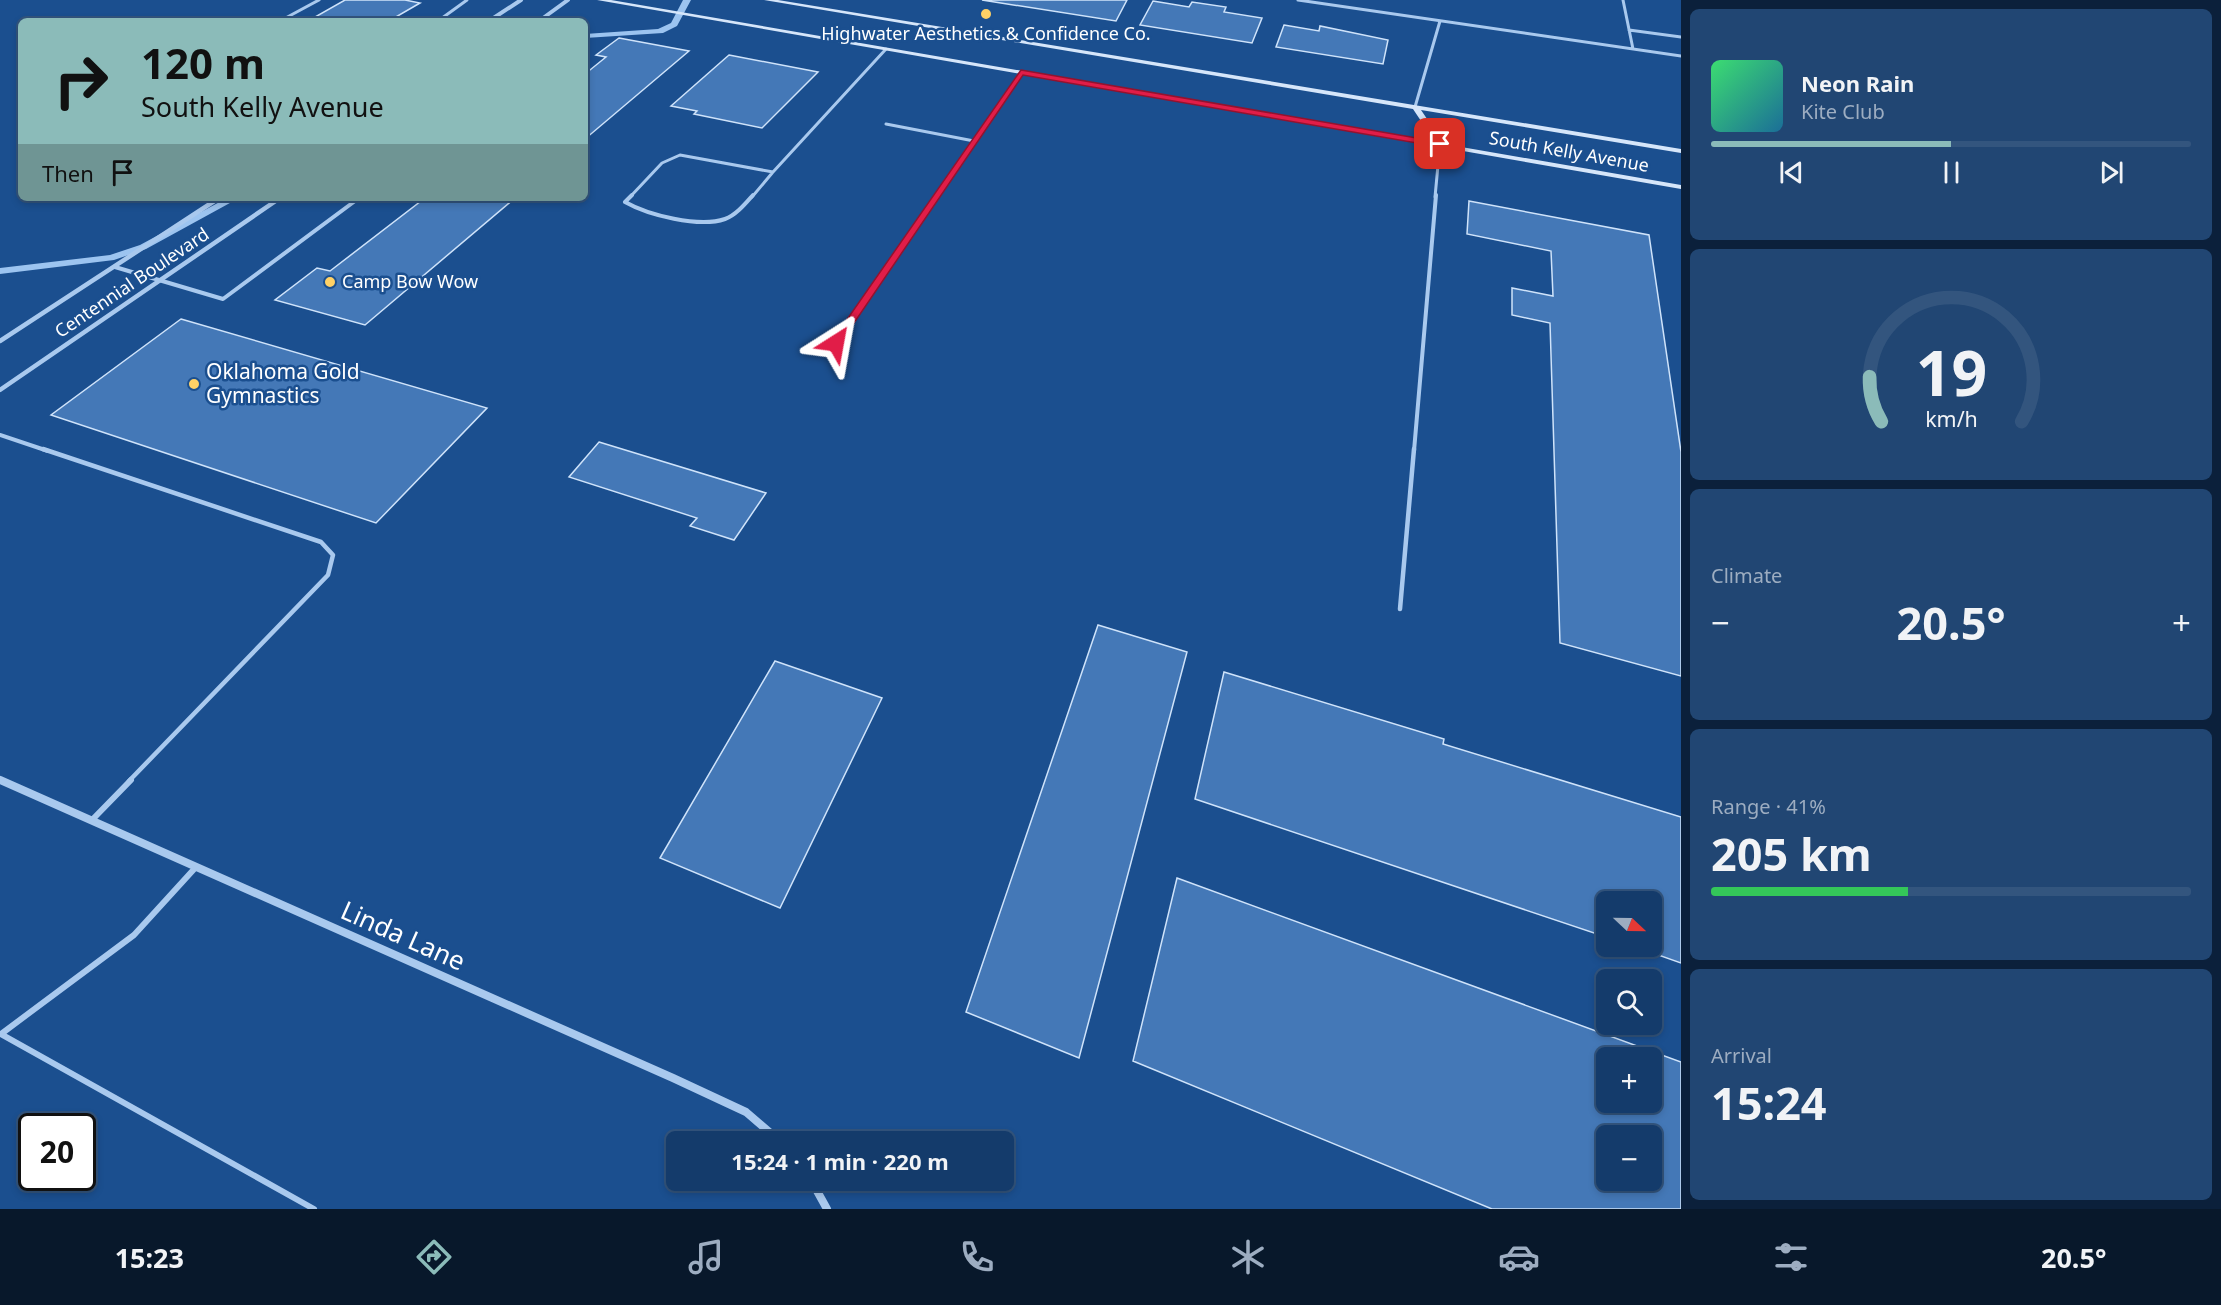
<!DOCTYPE html>
<meta charset="utf-8">
<style>
:root{--surface:#143b6b;--page:#214673;--text:#f1f3f6;--muted:#9dadc1;--line:#33557e;--accent:#8bbbb9}
body{margin:0;font-family:"Noto Sans",sans-serif;background:var(--page);color:var(--text);height:100vh;display:flex;flex-direction:column;font-size:22px;white-space:nowrap}
*{box-sizing:border-box;margin:0}
p{font-size:20px;color:var(--muted)}
.icon{flex:none;width:33px;height:33px;fill:none;stroke:currentColor;stroke-width:2;stroke-linecap:round;stroke-linejoin:round}
.map{position:relative;flex:1;overflow:hidden}
.drawer{display:flex;flex-direction:column;gap:9px;padding:9px;background:#0b203b;width:540px}
.drawer>*{flex:none}
.guide{position:absolute;left:18px;top:18px;width:570px;height:183px;border-radius:9px;box-shadow:0 3px 9px #0003,0 0 0 2px var(--line);background:#8bbbb9;color:#111;overflow:hidden}
.needle{width:39px;rotate:112deg}
.fabs{position:absolute;left:1596px;top:891px;display:grid;gap:12px}
.fabs a{display:grid;place-items:center;width:66px;height:66px;border-radius:9px;background:var(--surface);box-shadow:0 3px 9px #0003,0 0 0 2px var(--line);font-size:30px}
.speed{position:absolute;left:18px;top:1113px;display:flex;gap:12px;font-size:30px;font-weight:700;text-align:center}
.speed>*{display:grid;place-content:center;width:78px;height:78px;border-radius:50%;background:var(--surface);box-shadow:0 3px 9px #0003,0 0 0 2px var(--line);line-height:1}
.speed .limit{border:3px solid #111;border-radius:9px;background:#fff;color:#111}
.pin{position:absolute;display:grid;place-items:center;width:51px;height:51px;color:#fff;margin:-26px;border-radius:12px;box-shadow:0 3px 9px #0006}
.me{position:absolute;width:66px;margin:-33px;rotate:34deg;stroke-linejoin:round;filter:drop-shadow(0 0 4px #0008)}
.turn{display:flex;align-items:center;gap:21px;height:126px;padding:0 24px;font-size:27px}
.turn .icon{width:78px;height:78px;stroke-width:2.5}
.turn b{display:block;font-size:42px;line-height:51px}
.then{display:flex;align-items:center;height:57px;padding:0 24px;background:#0003;gap:12px;font-size:22px}
.big{font-size:45px;font-weight:700;line-height:1.1}
.drawer .tile{flex:1;display:flex;flex-direction:column;justify-content:center;gap:9px;min-width:0;padding:0 21px;border-radius:9px;background:var(--page)}
.drawer .dial{align-items:center;gap:0}
.dial svg{height:156px;overflow:visible;fill:none;stroke:var(--line);stroke-width:7;stroke-linecap:round;text-anchor:middle}
.dial text{fill:var(--text);stroke:none}
.song{display:flex;align-items:center;gap:18px}
.cover{width:72px;height:72px;border-radius:9px;background:linear-gradient(135deg,hsl(140 70% 55%),hsl(200 70% 35%))}
.played{height:6px;border-radius:3px;background:linear-gradient(90deg,var(--accent) 50%,var(--line) 50%)}
.keys{display:flex;justify-content:space-around;direction:ltr}
.heat{display:flex;justify-content:space-between;align-items:center;font-size:33px;direction:ltr}
.charge{height:9px;border-radius:4px;background:linear-gradient(90deg,#34c759 41%,var(--line) 0)}
.trip{position:absolute;left:666px;top:1131px;width:348px;height:60px;border-radius:9px;background:var(--surface);box-shadow:0 3px 9px #0003,0 0 0 2px var(--line);font-weight:700;line-height:60px;text-align:center}
.tab-bar{display:flex;height:96px;justify-content:space-around;align-items:center;background:#08182b;color:var(--muted)}
.tab-bar .icon{width:42px;height:42px}
.tab-bar .current{color:var(--accent)}
.tab-bar b{font-size:27px;color:var(--text)}
main{display:flex;flex:1;min-height:0}
.map>svg:first-child{display:block}
.lines{fill:none;stroke-linecap:round;stroke-linejoin:round}
.stream{fill:#9cc4f0;fill-rule:evenodd}
.building{fill:#4478b7;stroke:#cfe3fa;stroke-width:1.5;fill-rule:evenodd}
.lane-far3{stroke:#a9c9ee;stroke-width:3}
.lane-far2{stroke:#a9c9ee;stroke-width:4}
.lane-far1{stroke:#a9c9ee;stroke-width:4.5}
.lane{stroke:#a9c9ee;stroke-width:6}
.street-far3{stroke:#a9c9ee;stroke-width:4}
.street-far2{stroke:#a9c9ee;stroke-width:4.5}
.street-far1{stroke:#a9c9ee;stroke-width:6}
.street{stroke:#a9c9ee;stroke-width:8}
.secondary{fill:#d6e6fa;fill-rule:evenodd}
.route{fill:#e11d48;stroke:#92132f;stroke-width:1.5}
.poi-dot{fill:#ffd166;stroke:#1b4f8f;stroke-width:2}
.labels{text-anchor:middle;stroke-width:5;stroke-linejoin:round;paint-order:stroke}
.far-poi-label{font-size:18px;fill:#fff;stroke:#1b4f8f}
.far-street-label{font-size:18px;fill:#fff;stroke:#1b4f8f}
.poi-label{font-size:21px;fill:#fff;stroke:#1b4f8f;text-anchor:start}
.near-street-label{font-size:26px;fill:#fff;stroke:#1b4f8f}
</style>
<main>
<div class="map">
<svg width="1681" height="1209" viewBox="0 0 1681 1209">
<rect width="100%" height="100%" fill="#1b4f8f"/>
<g class="lines">
<path class="stream" d="M 683,0 L 691,0 L 677,26 L 663,33 L 585,38 L 585,34 L 658,29 L 671,23 Z
M 227,198 L 239,198 L 146,249 L 114,260 L 0,274 L 0,268 L 110,255 L 140,245 Z"/>
</g>
<path class="building" d="M 345,0 L 405,0 L 420,3 L 389,21 L 308,21 Z
M 982,0 L 1127,0 L 1116,21 Z
M 1153,1 L 1189,7 L 1192,2 L 1226,7 L 1224,12 L 1262,18 L 1252,43 L 1140,25 Z
M 1284,25 L 1319,31 L 1320,26 L 1388,40 L 1383,64 L 1276,47 Z
M 619,38 L 689,51 L 585,139 L 585,74 L 606,57 L 596,55 Z
M 729,55 L 818,72 L 762,128 L 694,114 L 697,111 L 671,106 Z
M 425,198 L 515,198 L 365,325 L 275,300 L 317,268 L 330,271 Z
M 1469,201 L 1649,235 L 1681,452 L 1681,676 L 1560,643 L 1550,323 L 1512,315 L 1512,288 L 1553,296 L 1551,251 L 1467,234 Z
M 181,319 L 487,408 L 376,523 L 51,415 Z
M 599,442 L 766,493 L 734,540 L 690,526 L 697,518 L 569,477 Z
M 1098,625 L 1187,652 L 1079,1058 L 966,1012 Z
M 775,661 L 882,698 L 780,908 L 660,858 Z
M 1224,672 L 1444,739 L 1443,744 L 1681,817 L 1681,963 L 1633,946 L 1652,946 L 1652,902 L 1606,902 L 1606,937 L 1195,799 Z
M 1177,878 L 1681,1062 L 1681,1209 L 1492,1209 L 1133,1061 ZM 1606,1058 L 1652,1058 L 1652,1102 L 1606,1102 ZM 1606,1136 L 1652,1136 L 1652,1180 L 1606,1180 Z"/>
<g class="lines">
<path class="lane-far3" d="M 1298,0 L 1681,56
M 1623,0 L 1633,49
M 280,21 L 319,0
M 438,21 L 467,0
M 1629,30 L 1681,37
M 1415,107 L 1440,21
M 886,124 L 974,141 L 1021,73
M 773,172 L 886,49
M 630,197 L 662,163 L 680,155 L 773,172
M 752,197 L 773,172
M 936,197 L 974,141
M 1435,197 L 1440,144"/>
<path class="lane-far2" d="M 632,195 L 625,202 C 648,215 699,228 725,219 C 736,215 745,204 753,195
M 115,267 L 223,299 L 359,198
M 835,343 L 937,195
M 0,435 L 48,451
M 1414,451 L 1436,195"/>
<path class="lane-far1" d="M 43,449 L 321,542 L 333,555 L 328,575 L 129,781
M 1400,609 L 1414,449"/>
<path class="lane" d="M 92,820 L 131,780
M 196,867 L 134,935 L 1,1034 L 314,1209"/>
<path class="street-far3" d="M 489,21 L 521,0
M 539,21 L 568,0"/>
<path class="street-far2" d="M 0,341 L 219,198
M 0,390 L 280,198"/>
<path class="street-far1" d="M 0,780 L 2,781"/>
<path class="street" d="M 0,780 L 673,1078 L 746,1112 L 781,1142
M 811,1180 L 827,1209"/>
<path class="secondary" d="M 597,0 L 611,0 L 1435,142 L 1413,109 L 764,0 L 778,0 L 1681,149 L 1681,153 L 1421,110 L 1444,144 L 1681,185 L 1681,189 Z"/>
</g>
<path class="route" d="M 1021,70 L 1440,142 L 1444,144 L 1440,147 L 1023,75 L 839,345 L 832,345 L 832,341 Z"/>
<g class="poi-dot">
<circle cx="986" cy="14" r="6"/>
<circle cx="330" cy="282" r="6"/>
<circle cx="194" cy="384" r="6"/>
</g>
<g class="labels">
<g class="far-poi-label">
<text x="986" y="40">Highwater Aesthetics &amp; Confidence Co.</text>
<text x="342" y="288" text-anchor="start">Camp Bow Wow</text>
</g>
<g class="far-street-label">
<text transform="translate(1569 152) rotate(10)" y="6">South Kelly Avenue</text>
<text transform="translate(132 283) rotate(-34)" y="6">Centennial Boulevard</text>
</g>
<g class="poi-label">
<text x="206" y="379">Oklahoma Gold<tspan x="206" dy="24">Gymnastics</tspan></text>
</g>
<g class="near-street-label">
<text transform="translate(403 936) rotate(24)" y="9">Linda Lane</text>
</g>
</g>
</svg>
<div class="fabs">
<a><svg class="needle" viewBox="-14 -14 28 28"><path d="M0-13l5 13h-10z" fill="#e53935"/><path d="M0 13l5-13h-10z" fill="#9dadc1"/></svg></a>
<a><svg class="icon" aria-label="search" viewBox="0 0 24 24"><circle cx="10" cy="10" r="6"/><path d="M15 15l6 6"/></svg></a>
<a>+</a>
<a>−</a>
</div>
<div class="speed"><div class="limit">20</div></div>
<div class="pin" style="left:1440px;top:144px;background:#d93025"><svg class="icon" aria-label="arrive" viewBox="0 0 24 24"><path d="M6 21V4h12l-3 4 3 4H6"/></svg></div>
<svg class="me" style="left:836px;top:343px" viewBox="-20 -20 40 40"><path d="M0-17L14 15 0 8-14 15z" fill="#e11d48" stroke="#fff" stroke-width="4"/></svg>
<div class="trip">15:24 · 1 min · 220 m</div>
<div class="guide">
<div class="turn"><svg class="icon" aria-label="right" viewBox="0 0 24 24"><path d="M7 20v-9h11M14 6l5 5-5 5"/></svg><div><b>120 m</b>South Kelly Avenue</div></div>
<div class="then">Then<svg class="icon" aria-label="arrive" viewBox="0 0 24 24"><path d="M6 21V4h12l-3 4 3 4H6"/></svg></div>
</div>
</div>
<section class="drawer">
<div class="tile">
<div class="song"><i class="cover"></i><div><b>Neon Rain</b><p>Kite Club</p></div></div>
<div class="played"></div>
<div class="keys"><svg class="icon" aria-label="previous" viewBox="0 0 24 24"><path d="M18 5L8 12l10 7zM5 5v14"/></svg><svg class="icon" aria-label="pause" viewBox="0 0 24 24"><path d="M8 5v14M16 5v14"/></svg><svg class="icon" aria-label="next" viewBox="0 0 24 24"><path d="M6 5l10 7-10 7zM19 5v14"/></svg></div>
</div>
<div class="tile dial"><svg viewBox="0 0 100 80">
<path d="M14 69A42 42 0 1 1 86 69"/>
<path d="M14 69A42 42 0 0 1 8 46" stroke="#8bbbb9"/>
<text x="50" y="56" font-size="32" font-weight="700">19</text>
<text x="50" y="72" font-size="11">km/h</text>
</svg></div>
<div class="tile"><p>Climate</p>
<div class="heat"><a>−</a><b class="big">20.5°</b><a>+</a></div>
</div>
<div class="tile"><p>Range · 41%</p><b class="big">205 km</b><div class="charge"></div></div>
<div class="tile"><p>Arrival</p><b class="big">15:24</b></div>
</section>
</main>
<nav class="tab-bar">
<b>15:23</b>
<svg class="icon current" aria-label="directions" viewBox="0 0 24 24"><path d="M12 3l9 9-9 9-9-9zM9 14v-3h6M13 9l2 2-2 2"/></svg>
<svg class="icon" aria-label="music" viewBox="0 0 24 24"><path d="M9 18V5l10-2v13"/><circle cx="6" cy="18" r="3"/><circle cx="16" cy="16" r="3"/></svg>
<svg class="icon" aria-label="phone" viewBox="0 0 24 24"><path d="M5 4h4l2 5-3 2q2 4 5 5l2-3 5 2v4C11 20 4 13 5 4z"/></svg>
<svg class="icon" aria-label="climate" viewBox="0 0 24 24"><path d="M12 3v18M4 7l16 10M4 17L20 7"/></svg>
<svg class="icon" aria-label="car" viewBox="0 0 24 24"><path d="M5 17H2v-5l4-1 3-4h7l3 4 3 1v5h-3M9 17h6M6 11h13"/><circle cx="7" cy="17" r="2"/><circle cx="17" cy="17" r="2"/></svg>
<svg class="icon" aria-label="filters" viewBox="0 0 24 24"><path d="M4 7h16M4 17h16"/><circle cx="9" cy="7" r="2"/><circle cx="15" cy="17" r="2"/></svg>
<b>20.5°</b>
</nav>
